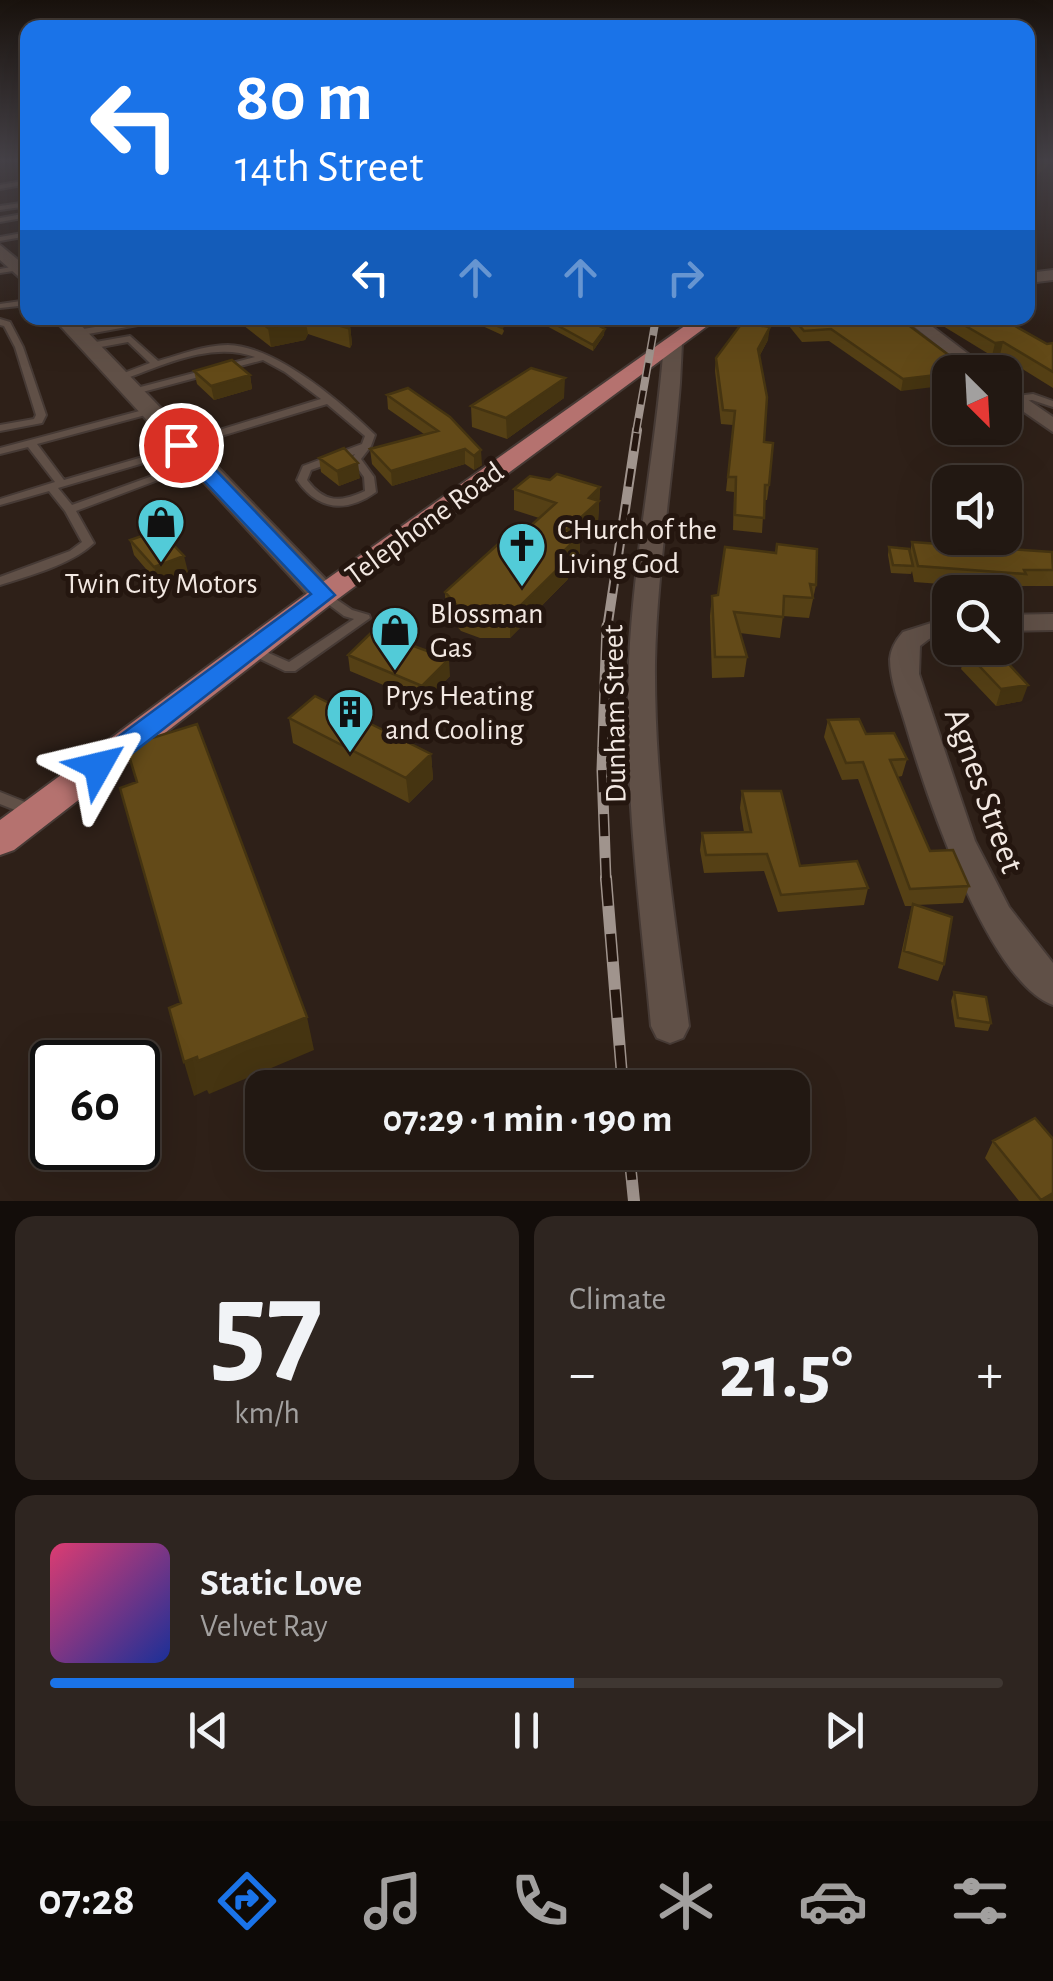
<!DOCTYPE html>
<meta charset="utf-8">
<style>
:root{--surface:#221812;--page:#2e2520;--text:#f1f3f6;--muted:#a2a09f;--line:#3f3732;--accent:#1a73e8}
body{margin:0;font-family:"Alegreya Sans",sans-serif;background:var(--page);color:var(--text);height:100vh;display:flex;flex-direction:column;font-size:38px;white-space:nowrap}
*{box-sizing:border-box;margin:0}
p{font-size:32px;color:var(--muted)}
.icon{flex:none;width:55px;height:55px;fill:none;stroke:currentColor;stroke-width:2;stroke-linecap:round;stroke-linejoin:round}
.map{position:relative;height:1201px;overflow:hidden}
.side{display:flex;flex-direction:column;gap:15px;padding:15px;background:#130d0a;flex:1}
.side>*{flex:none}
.top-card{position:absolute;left:20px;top:20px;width:1015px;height:305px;border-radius:20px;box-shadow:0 10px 40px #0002,0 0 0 2px var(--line);background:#1a73e8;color:#fff;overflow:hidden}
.needle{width:65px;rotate:156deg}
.tools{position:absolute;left:932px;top:355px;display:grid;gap:20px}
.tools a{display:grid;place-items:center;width:90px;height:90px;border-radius:20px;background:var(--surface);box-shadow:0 10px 40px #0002,0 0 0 2px var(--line);font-size:50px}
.speed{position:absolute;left:30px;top:1040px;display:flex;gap:20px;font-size:50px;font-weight:700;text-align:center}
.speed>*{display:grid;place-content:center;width:130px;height:130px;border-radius:50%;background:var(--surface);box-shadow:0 10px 40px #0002,0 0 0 2px var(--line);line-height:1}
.speed .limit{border:5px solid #111;border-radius:15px;background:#fff;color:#111}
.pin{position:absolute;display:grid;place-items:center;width:85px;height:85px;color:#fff;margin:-42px;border:5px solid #fff;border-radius:50%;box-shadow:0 2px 10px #0007}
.me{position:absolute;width:110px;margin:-55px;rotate:53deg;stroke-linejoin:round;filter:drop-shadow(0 0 8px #0008)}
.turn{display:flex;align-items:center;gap:35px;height:210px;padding:0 50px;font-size:45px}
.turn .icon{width:130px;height:130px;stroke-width:2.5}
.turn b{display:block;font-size:70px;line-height:85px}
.lanes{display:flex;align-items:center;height:95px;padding:0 50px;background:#0003;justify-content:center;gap:50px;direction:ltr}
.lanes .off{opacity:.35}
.big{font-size:75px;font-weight:700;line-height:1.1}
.side .card{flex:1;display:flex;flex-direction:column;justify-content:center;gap:15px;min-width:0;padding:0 35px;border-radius:20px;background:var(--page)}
.side .dial{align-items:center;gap:0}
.dial b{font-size:130px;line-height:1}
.song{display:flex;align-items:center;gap:30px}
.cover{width:120px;height:120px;border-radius:15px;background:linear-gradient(135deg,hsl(340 70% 55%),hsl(230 70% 35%))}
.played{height:10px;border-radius:5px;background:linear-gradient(90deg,var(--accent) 55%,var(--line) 55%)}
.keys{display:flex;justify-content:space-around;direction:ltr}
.heat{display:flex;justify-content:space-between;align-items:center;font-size:55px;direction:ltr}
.side .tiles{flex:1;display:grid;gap:15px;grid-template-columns:1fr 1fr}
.card:last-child{grid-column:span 2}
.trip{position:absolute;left:245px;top:1070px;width:565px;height:100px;border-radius:20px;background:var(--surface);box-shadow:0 10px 40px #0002,0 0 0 2px var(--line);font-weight:700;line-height:100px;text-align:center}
.tabs{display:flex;height:160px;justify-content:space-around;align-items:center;background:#0e0a07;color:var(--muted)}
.tabs .icon{width:70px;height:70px}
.tabs .active{color:var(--accent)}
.tabs b{font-size:45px;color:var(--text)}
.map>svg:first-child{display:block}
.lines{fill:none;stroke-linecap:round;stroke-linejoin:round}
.service-casing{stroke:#463a35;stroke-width:4}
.minor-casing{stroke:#463a35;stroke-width:4}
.tertiary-casing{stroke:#463a35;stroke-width:4}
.primary-casing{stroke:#463a35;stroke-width:4}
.service{fill:#605047;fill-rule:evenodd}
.minor{fill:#605047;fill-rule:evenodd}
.tertiary{fill:#605047;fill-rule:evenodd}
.primary{fill:#b5726f;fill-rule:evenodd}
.rail-far3-casing{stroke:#a0948d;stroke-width:8}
.rail-far2-casing{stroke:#a0948d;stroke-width:10}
.rail-far1-casing{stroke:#a0948d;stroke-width:11}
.rail-casing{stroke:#a0948d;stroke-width:12}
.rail-far3{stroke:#24160f;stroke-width:5;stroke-dasharray:14;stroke-linecap:butt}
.rail-far2{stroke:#24160f;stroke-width:6;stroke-dasharray:18;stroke-linecap:butt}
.rail-far1{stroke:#24160f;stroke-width:8;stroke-dasharray:22;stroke-linecap:butt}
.rail{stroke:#24160f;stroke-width:9;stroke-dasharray:28;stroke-linecap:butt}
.wall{fill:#554015}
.shaded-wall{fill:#453411}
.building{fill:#634a18;stroke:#453411;stroke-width:2.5}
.route{fill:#1a73e8;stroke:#114b97;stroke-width:2.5}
.labels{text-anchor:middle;stroke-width:10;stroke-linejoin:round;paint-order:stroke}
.street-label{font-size:30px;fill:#f2e8e2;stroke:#24160f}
.poi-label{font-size:30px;fill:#f2e8e2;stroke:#24160f;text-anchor:start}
.near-street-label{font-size:35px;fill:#f2e8e2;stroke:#24160f}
</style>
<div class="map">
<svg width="1053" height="1201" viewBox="0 0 1053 1201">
<rect width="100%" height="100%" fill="#2e2018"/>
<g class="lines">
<g class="service-casing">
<path id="service" d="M 15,159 L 22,159 L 28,161 L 28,166 Z
M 28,180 L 28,184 L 0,189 L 0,185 Z
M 28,202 L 28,206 L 0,210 L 0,206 Z
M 28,213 L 28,217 L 0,222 L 0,218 Z
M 28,232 L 28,236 L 0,241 L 0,237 Z
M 17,266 L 20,266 L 20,270 L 0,273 L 0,269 Z
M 28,300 L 28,305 L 0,308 L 0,304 Z
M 62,318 L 87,318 C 82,322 69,323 62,322 Z
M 149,318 L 164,318 L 160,321 L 77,336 L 73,333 L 77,330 Z
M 0,319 L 10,322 L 23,347 L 46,415 L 42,423 L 0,431 L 0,425 L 34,419 L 36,415 L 15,347 L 4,326 L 0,325 Z
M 130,336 L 158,361 C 180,355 204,345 228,345 C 276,346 342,403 375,435 L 371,446 L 361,459 L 374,477 L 376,492 C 347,513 318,511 297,480 L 303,466 L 362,444 L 365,436 L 327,404 L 188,446 L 188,450 L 58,488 L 72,505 L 194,461 L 202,461 L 203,463 L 76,511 L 94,543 C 72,564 29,576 0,585 L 0,577 L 70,551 L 82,542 L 65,511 L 49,491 L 0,505 L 0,499 L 55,482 L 28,447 L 0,454 L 0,448 L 147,409 L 153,409 L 153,413 L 37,444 L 64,480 L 177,447 L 177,443 L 321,399 L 285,372 L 263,360 L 135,394 L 129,394 L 129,390 L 255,357 C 212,341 163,365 122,380 L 116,380 L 116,376 L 150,363 L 128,342 L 90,349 L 86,346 L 90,343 ZM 355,454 L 351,459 L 364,477 L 365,491 C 341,502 325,504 307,480 L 311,470 Z
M 1033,394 L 1053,401 L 1053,407 L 1032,400 L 1017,402 L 1012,399 L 1017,396 Z
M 324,591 L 352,610 L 369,615 L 370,618 L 295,671 L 285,671 L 248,653 L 246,650 L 248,647 L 253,646 L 289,662 L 354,619 L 344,616 L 320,598 L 318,595 L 320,592 Z
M 0,792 L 40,808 L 43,812 L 40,816 L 35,818 L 0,804 Z"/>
</g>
<g class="minor-casing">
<path id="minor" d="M 1053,270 L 1053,280 L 1028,283 L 1028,273 Z
M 903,318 L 921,318 L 992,372 L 972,372 Z
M 673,338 L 682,343 L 680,383 C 673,476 657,569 655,663 C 654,785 673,906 689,1026 L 683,1038 L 670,1043 L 657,1038 L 651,1026 C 640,905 623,783 629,661 C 634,554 656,449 664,343 Z
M 1005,384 L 1053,417 L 1053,432 L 1005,399 Z
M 1053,614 L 1053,630 L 1005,631 L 1005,615 Z
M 950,617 L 950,633 L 929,639 L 920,646 L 919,674 L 975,841 L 1009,907 L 1053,963 L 1053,1005 C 987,981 925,791 906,726 C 900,705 890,681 890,659 C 891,648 896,640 903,632 Z"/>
</g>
<g class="tertiary-casing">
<path id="tertiary" d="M 0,245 L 28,268 L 28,285 L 0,260 Z
M 53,318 L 74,318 L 335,589 L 339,595 L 335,601 L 313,601 Z"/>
</g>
<g class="primary-casing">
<path id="primary" d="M 696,318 L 718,318 L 335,601 L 14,850 L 0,855 L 0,820 L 313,589 Z"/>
</g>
<use href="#service" class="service"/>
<use href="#minor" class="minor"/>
<use href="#tertiary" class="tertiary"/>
<use href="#primary" class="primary"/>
<g class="rail-far3-casing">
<path id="rail-far3" d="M 636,432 L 656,318"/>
</g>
<g class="rail-far2-casing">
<path id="rail-far2" d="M 607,629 L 637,430"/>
</g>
<g class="rail-far1-casing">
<path id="rail-far1" d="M 606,880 L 602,770 L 607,626"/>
</g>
<g class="rail-casing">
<path id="rail" d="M 606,878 L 623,1088
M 629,1152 L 634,1201"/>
</g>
<use href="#rail-far3" class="rail-far3"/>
<use href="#rail-far2" class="rail-far2"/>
<use href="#rail-far1" class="rail-far1"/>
<use href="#rail" class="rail"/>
</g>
<path class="wall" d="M 1028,159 L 1050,163 L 1033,179 L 1028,178 Z
M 234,318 L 339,318 L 350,325 L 352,344 L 350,348 L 308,334 L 305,340 L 271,347 Z
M 465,318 L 497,318 L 504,331 L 502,335 Z
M 543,318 L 604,335 L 593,351 L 543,324 Z
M 790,318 L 899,318 L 970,371 L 969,372 L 950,372 L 901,391 L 829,341 L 802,342 L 789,326 Z
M 930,318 L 1016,318 L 1015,321 L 1009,322 L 1047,344 L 1053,343 L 1053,388 L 1000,355 L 992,356 Z
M 768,340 L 759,357 L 764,442 L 769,485 L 767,500 L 764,500 L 762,533 L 733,530 L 734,492 L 726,491 L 733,425 L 721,424 L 715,371 L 716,358 Z
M 194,371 L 250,375 L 252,389 L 214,400 L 197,384 Z
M 387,395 L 450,417 L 482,465 L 474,470 L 465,464 L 392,486 L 372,464 L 370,449 L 424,434 L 388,409 Z
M 564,398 L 507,439 L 472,427 L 471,406 Z
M 319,458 L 360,478 L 339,486 L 321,472 Z
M 550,480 L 600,487 L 598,522 L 580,539 L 580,556 L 569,567 L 568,579 L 510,638 L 480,638 L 461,631 L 446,614 L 445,592 L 516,539 L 539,518 L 514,510 L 514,489 Z
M 130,540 L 188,572 L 158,583 L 134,555 Z
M 912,542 L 1053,555 L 1053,586 L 1022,586 L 1021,590 L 914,582 L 912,571 L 911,574 L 891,573 L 888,555 L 889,547 L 910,552 Z
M 725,547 L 816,585 L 809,618 L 783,616 L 780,638 L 740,633 L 747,657 L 744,677 L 712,678 L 710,616 L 712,596 L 718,595 Z
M 966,652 L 1022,701 L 996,706 L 961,669 Z
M 348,655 L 450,676 L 424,702 L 350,671 Z
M 289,718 L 431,754 L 433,779 L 409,803 L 293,743 Z
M 828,720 L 866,734 L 907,759 L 902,776 L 897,777 L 930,851 L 969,886 L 963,903 L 916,905 L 944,964 L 938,981 L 898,968 L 908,922 L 913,906 L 905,906 L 858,779 L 842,780 L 824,737 Z
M 742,791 L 800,866 L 868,888 L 864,905 L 778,912 L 764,871 L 704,873 L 700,850 L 702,833 L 744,832 L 740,808 Z
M 954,992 L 991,1023 L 988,1031 L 955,1027 L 951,1001 Z
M 993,1141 L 1053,1201 L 1019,1201 L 985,1158 Z"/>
<path class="shaded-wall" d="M 1043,159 L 1051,159 L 1050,163 L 1033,179 L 1037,165 Z
M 305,318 L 308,334 L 305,340 L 271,347 L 268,328 Z
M 991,318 L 1016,318 L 1015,321 L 989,325 Z
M 350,325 L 352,344 L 350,348 L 348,328 Z
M 770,327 L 768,340 L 756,362 L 758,349 Z
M 605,329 L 604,335 L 593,351 L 593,345 Z
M 1003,342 L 1000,355 L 992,356 L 995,343 Z
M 950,373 L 950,385 L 901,391 L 903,379 Z
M 250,375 L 252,389 L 214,400 L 211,386 Z
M 565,378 L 564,398 L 507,439 L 506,418 Z
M 465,449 L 465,464 L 392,486 L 391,471 Z
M 481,450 L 482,465 L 474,470 L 474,456 Z
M 358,463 L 360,478 L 339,486 L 337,471 Z
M 600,487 L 598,522 L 580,539 L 580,556 L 569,567 L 568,579 L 510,638 L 510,616 L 560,555 L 567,530 L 589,498 Z
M 184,556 L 188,572 L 158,583 L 154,567 Z
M 449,659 L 450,676 L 424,702 L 422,686 Z
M 1028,685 L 1022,701 L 996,706 L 1001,689 Z
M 431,754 L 433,779 L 409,803 L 406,778 Z
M 307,1017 L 314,1050 L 209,1094 L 207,1090 L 194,1096 L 184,1062 Z
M 1053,1193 L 1053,1201 L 1040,1201 L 1041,1200 Z"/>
<path class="building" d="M 1028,159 L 1043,159 L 1037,165 L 1028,163 Z
M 255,318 L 304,318 L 302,321 L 268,328 Z
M 313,318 L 339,318 L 350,325 L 348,328 Z
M 479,318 L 497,318 L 504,324 L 502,328 Z
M 544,318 L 584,318 L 605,329 L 593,345 Z
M 793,318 L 899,318 L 970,371 L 903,379 L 831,329 L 804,331 Z
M 952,318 L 1001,318 L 1047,344 L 1053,343 L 1053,372 L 1003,342 L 995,343 Z
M 742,323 L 770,327 L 758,349 L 767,397 L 764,442 L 773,443 L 769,485 L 765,485 L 764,518 L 735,515 L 736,477 L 728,477 L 735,411 L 723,410 L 716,358 Z
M 232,360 L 250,375 L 211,386 L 194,371 Z
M 531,368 L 565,378 L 506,418 L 471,406 Z
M 408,388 L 450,417 L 481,450 L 474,456 L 465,449 L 391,471 L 370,449 L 438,431 L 387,395 Z
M 344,448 L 358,463 L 337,471 L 319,458 Z
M 557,474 L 600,487 L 589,498 L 599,501 L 567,530 L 581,534 L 560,555 L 569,558 L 510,616 L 479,616 L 460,609 L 445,592 L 507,536 L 516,539 L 556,503 L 514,489 L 530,476 L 550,480 Z
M 159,530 L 184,556 L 154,567 L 130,540 Z
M 912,542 L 1052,552 L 1053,570 L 1024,570 L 1026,574 L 918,566 Z
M 777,544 L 817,549 L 816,585 L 810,584 L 813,598 L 784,596 L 783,617 L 734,612 L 747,657 L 715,657 L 712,596 L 718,595 L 725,547 L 776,553 Z
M 889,547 L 909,549 L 913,566 L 893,565 Z
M 373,631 L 449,659 L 422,686 L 348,655 Z
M 994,648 L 1028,685 L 1001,689 L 966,652 Z
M 315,696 L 431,754 L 406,778 L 289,718 Z
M 859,719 L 866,734 L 894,733 L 907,759 L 890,760 L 930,851 L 953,850 L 969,886 L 910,889 L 863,762 L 846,763 L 828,720 Z
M 197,724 L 307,1017 L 198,1061 L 197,1057 L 184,1062 L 169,1008 L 181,1003 L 120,788 L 137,782 L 126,746 Z
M 742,791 L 781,791 L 800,866 L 857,861 L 868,888 L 781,895 L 767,854 L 706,855 L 702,833 L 751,832 Z
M 913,904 L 952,917 L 944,964 L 904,951 Z
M 954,992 L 986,997 L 991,1023 L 958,1018 Z
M 1035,1118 L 1053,1139 L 1053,1193 L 1041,1200 L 993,1141 Z"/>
<linearGradient id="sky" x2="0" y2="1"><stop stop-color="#19120d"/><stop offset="0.49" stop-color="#464248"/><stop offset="1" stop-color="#464248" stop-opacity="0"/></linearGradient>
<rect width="1053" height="327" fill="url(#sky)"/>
<path class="route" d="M 181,439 L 188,441 L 335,595 L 107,773 L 88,773 L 84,766 L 88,759 L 311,594 L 174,449 L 174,441 Z"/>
<defs>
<g id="shop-pin" transform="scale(2.5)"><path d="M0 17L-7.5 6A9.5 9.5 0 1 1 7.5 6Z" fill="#52cbd8" stroke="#24160f"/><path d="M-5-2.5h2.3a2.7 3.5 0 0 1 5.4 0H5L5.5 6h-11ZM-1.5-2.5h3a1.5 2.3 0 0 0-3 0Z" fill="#111"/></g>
<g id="church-pin" transform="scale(2.5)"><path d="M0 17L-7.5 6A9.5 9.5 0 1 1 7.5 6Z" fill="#52cbd8" stroke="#24160f"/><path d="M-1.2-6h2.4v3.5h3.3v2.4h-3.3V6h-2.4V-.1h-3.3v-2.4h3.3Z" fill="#111"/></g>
<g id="building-pin" transform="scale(2.5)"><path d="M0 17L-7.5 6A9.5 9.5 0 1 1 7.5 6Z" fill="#52cbd8" stroke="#24160f"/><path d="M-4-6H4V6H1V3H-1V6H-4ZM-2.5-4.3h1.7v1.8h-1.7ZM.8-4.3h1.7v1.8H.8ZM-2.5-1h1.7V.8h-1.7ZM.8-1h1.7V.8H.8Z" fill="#111"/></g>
</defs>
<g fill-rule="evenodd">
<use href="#shop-pin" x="161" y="522"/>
<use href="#church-pin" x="522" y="546"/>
<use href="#shop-pin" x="395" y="630"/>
<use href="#building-pin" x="350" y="712"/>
</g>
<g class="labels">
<g class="street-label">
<text transform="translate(424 523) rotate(-36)" y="10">Telephone Road</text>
<text transform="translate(614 714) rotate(-91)" y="10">Dunham Street</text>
</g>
<g class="poi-label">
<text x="557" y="539">CHurch of the<tspan x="557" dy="34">Living God</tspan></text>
<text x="161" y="593" text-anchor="middle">Twin City Motors</text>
<text x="430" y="623">Blossman<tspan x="430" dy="34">Gas</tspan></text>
<text x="385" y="705">Prys Heating<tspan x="385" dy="34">and Cooling</tspan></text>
</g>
<g class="near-street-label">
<text transform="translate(985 790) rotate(70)" y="12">Agnes Street</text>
</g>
</g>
</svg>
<div class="tools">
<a><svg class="needle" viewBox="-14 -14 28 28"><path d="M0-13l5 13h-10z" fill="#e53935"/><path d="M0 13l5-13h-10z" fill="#a2a09f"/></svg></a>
<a><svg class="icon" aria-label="sound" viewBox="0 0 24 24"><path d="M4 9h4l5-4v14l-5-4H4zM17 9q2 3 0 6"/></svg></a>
<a><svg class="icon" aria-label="search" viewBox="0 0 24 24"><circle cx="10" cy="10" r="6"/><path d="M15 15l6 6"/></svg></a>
</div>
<div class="speed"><div class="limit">60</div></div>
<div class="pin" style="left:181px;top:445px;background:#d93025"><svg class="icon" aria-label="arrive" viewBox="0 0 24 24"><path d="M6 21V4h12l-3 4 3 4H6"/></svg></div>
<svg class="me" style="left:98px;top:766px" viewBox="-20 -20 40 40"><path d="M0-17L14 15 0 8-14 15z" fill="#1a73e8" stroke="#fff" stroke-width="4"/></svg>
<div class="trip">07:29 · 1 min · 190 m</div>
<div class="top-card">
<div class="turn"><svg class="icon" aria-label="left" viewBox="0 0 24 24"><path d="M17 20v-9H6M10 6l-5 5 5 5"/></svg><div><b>80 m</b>14th Street</div></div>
<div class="lanes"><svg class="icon" aria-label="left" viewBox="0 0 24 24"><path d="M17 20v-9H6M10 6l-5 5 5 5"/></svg><svg class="icon off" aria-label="ahead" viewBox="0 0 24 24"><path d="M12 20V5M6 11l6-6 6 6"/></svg><svg class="icon off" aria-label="ahead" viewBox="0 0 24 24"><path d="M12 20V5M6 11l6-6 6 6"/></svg><svg class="icon off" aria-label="right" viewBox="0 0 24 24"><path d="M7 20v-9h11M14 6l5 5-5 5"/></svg></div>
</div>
</div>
<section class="side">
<div class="tiles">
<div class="card dial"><b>57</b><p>km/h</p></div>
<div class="card"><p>Climate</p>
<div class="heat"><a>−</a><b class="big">21.5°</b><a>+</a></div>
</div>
<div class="card">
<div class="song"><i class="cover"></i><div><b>Static Love</b><p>Velvet Ray</p></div></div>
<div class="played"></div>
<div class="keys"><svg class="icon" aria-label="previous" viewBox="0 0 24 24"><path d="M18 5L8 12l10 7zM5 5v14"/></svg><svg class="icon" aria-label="pause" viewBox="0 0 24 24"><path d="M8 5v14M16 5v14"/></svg><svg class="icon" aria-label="next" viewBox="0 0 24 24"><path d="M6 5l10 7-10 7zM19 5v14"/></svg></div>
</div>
</div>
</section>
<nav class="tabs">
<b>07:28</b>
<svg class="icon active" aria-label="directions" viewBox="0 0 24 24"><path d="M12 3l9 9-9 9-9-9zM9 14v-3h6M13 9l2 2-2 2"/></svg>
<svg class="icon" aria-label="music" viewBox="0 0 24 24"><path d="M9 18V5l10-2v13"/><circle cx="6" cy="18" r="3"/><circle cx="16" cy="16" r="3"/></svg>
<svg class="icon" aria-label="phone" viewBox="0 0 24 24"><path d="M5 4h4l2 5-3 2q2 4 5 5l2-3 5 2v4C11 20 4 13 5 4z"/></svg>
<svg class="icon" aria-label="climate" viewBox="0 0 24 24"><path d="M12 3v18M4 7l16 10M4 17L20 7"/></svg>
<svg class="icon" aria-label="car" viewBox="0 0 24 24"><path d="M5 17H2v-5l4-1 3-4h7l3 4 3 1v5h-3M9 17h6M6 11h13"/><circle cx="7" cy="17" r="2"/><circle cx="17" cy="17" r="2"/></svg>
<svg class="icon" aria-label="filters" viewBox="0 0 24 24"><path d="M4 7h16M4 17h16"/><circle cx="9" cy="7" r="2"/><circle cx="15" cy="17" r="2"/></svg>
</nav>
